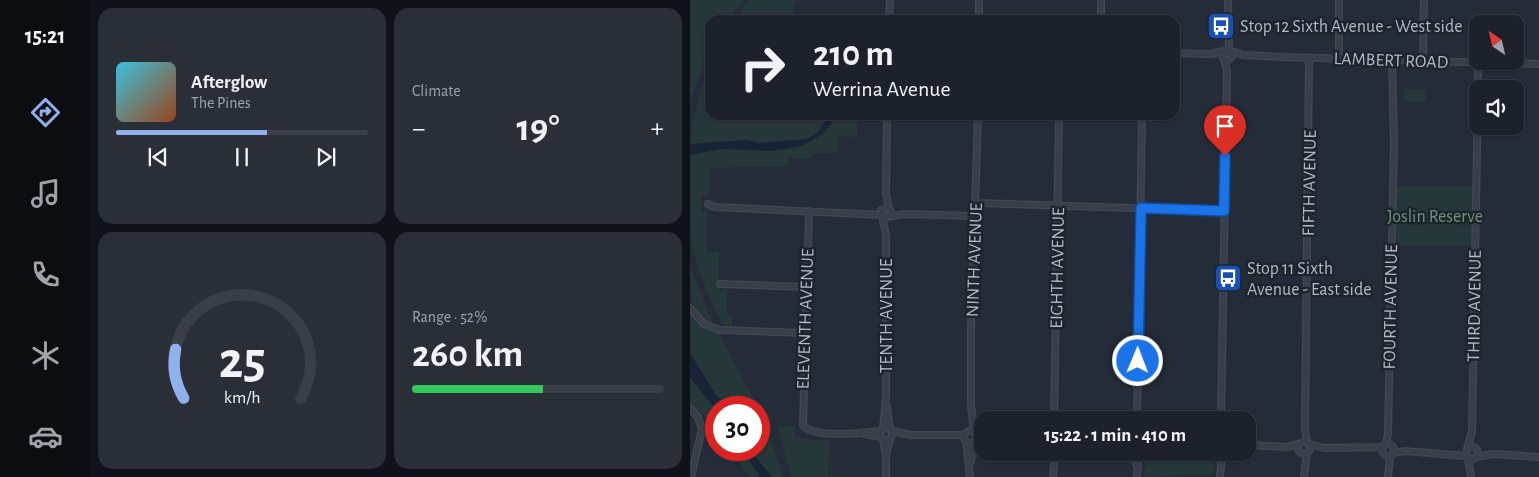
<!DOCTYPE html>
<meta charset="utf-8">
<style>
:root{--surface:#1c212b;--page:#292e37;--text:#f1f3f6;--muted:#a0a3a9;--line:#3a3e47;--accent:#90b0ee}
body{margin:0;font-family:"Alegreya Sans",sans-serif;background:var(--page);color:var(--text);height:100vh;display:flex;flex-direction:column;font-size:19px;white-space:nowrap}
*{box-sizing:border-box;margin:0}
p{font-size:16px;color:var(--muted)}
.icon{flex:none;width:28px;height:28px;fill:none;stroke:currentColor;stroke-width:2;stroke-linecap:round;stroke-linejoin:round}
.map{position:relative;flex:1;overflow:hidden}
.panel{display:flex;flex-direction:column;gap:8px;padding:8px;background:#0f1218;width:600px}
.panel>*{flex:none}
.banner{position:absolute;left:15px;top:15px;width:475px;height:105px;border-radius:15px;box-shadow:0 1px 4px #0004,0 0 0 1px var(--line);background:#1c212b;color:var(--text);overflow:hidden}
.needle{width:32px;rotate:326deg}
.buttons{position:absolute;left:779px;top:15px;display:grid;gap:10px}
.buttons a{display:grid;place-items:center;width:55px;height:55px;border-radius:10px;background:var(--surface);box-shadow:0 1px 4px #0004,0 0 0 1px var(--line);font-size:25px}
.speed{position:absolute;left:15px;top:396px;display:flex;gap:10px;font-size:25px;font-weight:700;text-align:center}
.speed>*{display:grid;place-content:center;width:65px;height:65px;border-radius:50%;background:var(--surface);box-shadow:0 1px 4px #0004,0 0 0 1px var(--line);line-height:1}
.speed .limit{border:8px solid #d22;background:#fff;color:#111}
.pin{position:absolute;display:grid;place-items:center;width:42px;height:42px;color:#fff;margin:-51px -21px;border-radius:50% 50% 50% 0;rotate:-45deg;box-shadow:0 0 5px #0007}
.pin .icon{rotate:45deg}
.me{position:absolute;width:55px;margin:-28px;rotate:1deg;stroke-linejoin:round;filter:drop-shadow(0 0 4px #0008)}
.turn{display:flex;align-items:center;gap:18px;height:105px;padding:0 25px;font-size:22px}
.turn .icon{width:65px;height:65px;stroke-width:2.5}
.turn b{display:block;font-size:35px;line-height:42px}
.big{font-size:38px;font-weight:600;line-height:1.1}
.panel .widget{flex:1;display:flex;flex-direction:column;justify-content:center;gap:8px;min-width:0;padding:0 18px;border-radius:15px;background:var(--page)}
.panel .dial{align-items:center;gap:0}
.dial svg{height:130px;overflow:visible;fill:none;stroke:var(--line);stroke-width:7;stroke-linecap:round;text-anchor:middle}
.dial text{fill:var(--text);stroke:none}
.song{display:flex;align-items:center;gap:15px}
.cover{width:60px;height:60px;border-radius:8px;background:linear-gradient(135deg,hsl(190 70% 55%),hsl(20 70% 35%))}
.played{height:5px;border-radius:2px;background:linear-gradient(90deg,var(--accent) 60%,var(--line) 60%)}
.keys{display:flex;justify-content:space-around;direction:ltr}
.heat{display:flex;justify-content:space-between;align-items:center;font-size:28px;direction:ltr}
.charge{height:8px;border-radius:4px;background:linear-gradient(90deg,#34c759 52%,var(--line) 0)}
.panel .tiles{flex:1;display:grid;gap:8px;grid-template-columns:repeat(2,1fr)}
.trip{position:absolute;left:284px;top:411px;width:282px;height:50px;border-radius:15px;background:var(--surface);box-shadow:0 1px 4px #0004,0 0 0 1px var(--line);font-weight:600;line-height:50px;text-align:center}
main{display:flex;flex:1;min-height:0}
.tabs{display:flex;flex-direction:column;width:90px;justify-content:space-around;align-items:center;background:#0b0d11;color:var(--muted)}
.tabs .icon{width:35px;height:35px}
.tabs .current{color:var(--accent)}
.tabs b{font-size:22px;color:var(--text)}
.map>svg:first-child{display:block}
.green{fill:#26373a}
.water{fill:#192336}
.lines{fill:none;stroke-linecap:round;stroke-linejoin:round}
.minor-casing{stroke:#414852;stroke-width:8}
.minor{stroke:#383f4a;stroke-width:5.5}
.route-casing{stroke:#114b97;stroke-width:12}
.route{stroke:#1a73e8;stroke-width:9}
.labels{text-anchor:middle;stroke-width:5;stroke-linejoin:round;paint-order:stroke}
.poi-label{font-size:18px;fill:#b3b9c5;stroke:#1d242e;text-anchor:start}
.street-label{font-size:18px;fill:#b3b9c5;stroke:#1d242e}
.park-label{font-size:18px;fill:#6d9477;stroke:#1d242e}
</style>
<main>
<nav class="tabs">
<b>15:21</b>
<svg class="icon current" aria-label="directions" viewBox="0 0 24 24"><path d="M12 3l9 9-9 9-9-9zM9 14v-3h6M13 9l2 2-2 2"/></svg>
<svg class="icon" aria-label="music" viewBox="0 0 24 24"><path d="M9 18V5l10-2v13"/><circle cx="6" cy="18" r="3"/><circle cx="16" cy="16" r="3"/></svg>
<svg class="icon" aria-label="phone" viewBox="0 0 24 24"><path d="M5 4h4l2 5-3 2q2 4 5 5l2-3 5 2v4C11 20 4 13 5 4z"/></svg>
<svg class="icon" aria-label="climate" viewBox="0 0 24 24"><path d="M12 3v18M4 7l16 10M4 17L20 7"/></svg>
<svg class="icon" aria-label="car" viewBox="0 0 24 24"><path d="M5 17H2v-5l4-1 3-4h7l3 4 3 1v5h-3M9 17h6M6 11h13"/><circle cx="7" cy="17" r="2"/><circle cx="17" cy="17" r="2"/></svg>
</nav>
<section class="panel">
<div class="tiles">
<div class="widget">
<div class="song"><i class="cover"></i><div><b>Afterglow</b><p>The Pines</p></div></div>
<div class="played"></div>
<div class="keys"><svg class="icon" aria-label="previous" viewBox="0 0 24 24"><path d="M18 5L8 12l10 7zM5 5v14"/></svg><svg class="icon" aria-label="pause" viewBox="0 0 24 24"><path d="M8 5v14M16 5v14"/></svg><svg class="icon" aria-label="next" viewBox="0 0 24 24"><path d="M6 5l10 7-10 7zM19 5v14"/></svg></div>
</div>
<div class="widget"><p>Climate</p>
<div class="heat"><a>−</a><b class="big">19°</b><a>+</a></div>
</div>
<div class="widget dial"><svg viewBox="0 0 100 80">
<path d="M14 69A42 42 0 1 1 86 69"/>
<path d="M14 69A42 42 0 0 1 9 39" stroke="#90b0ee"/>
<text x="50" y="56" font-size="32" font-weight="700">25</text>
<text x="50" y="72" font-size="11">km/h</text>
</svg></div>
<div class="widget"><p>Range · 52%</p><b class="big">260 km</b><div class="charge"></div></div>
</div>
</section>
<div class="map">
<svg width="849" height="477" viewBox="0 0 849 477">
<rect width="100%" height="100%" fill="#252c39"/>
<path class="green" d="M 0,0 L 54,0 L 37,20 L 20,20 L 20,48 L 13,62 L 14,63 L 0,101 Z
M 60,0 L 107,0 L 104,3 L 103,14 L 120,15 L 119,20 L 44,20 Z
M 20,65 L 20,115 L 168,115 L 167,137 L 148,136 L 147,153 L 122,153 L 121,159 L 98,158 L 98,166 L 19,168 L 19,195 L 12,196 L 12,211 L 17,212 L 17,252 L 29,252 L 29,290 L 37,291 L 37,315 L 42,316 L 42,327 L 32,324 C 20,298 8,273 2,245 C 0,228 0,209 0,192 C 0,141 0,112 20,65 Z
M 714,89 L 736,89 L 736,101 L 714,101 Z
M 707,187 L 782,187 L 782,245 L 707,245 Z
M 0,265 L 24,326 C 0,310 0,294 0,265 Z
M 0,312 L 11,326 L 30,335 L 74,419 L 93,477 L 60,477 L 39,450 L 69,450 L 69,408 L 26,408 L 26,440 L 19,435 L 16,418 L 0,402 Z
M 105,426 L 105,438 L 139,441 L 138,475 L 151,477 L 101,477 L 88,427 Z
M 522,453 L 523,474 L 454,477 L 456,453 Z"/>
<path class="water" d="M 139,115 L 148,115 L 134,133 L 112,146 L 82,151 L 31,149 L 0,155 L 0,145 L 8,143 L 57,140 L 69,143 L 117,139 L 128,132 Z
M 0,353 L 26,395 L 42,407 L 26,408 L 26,410 L 0,377 Z
M 52,450 L 60,450 L 82,477 L 70,477 Z"/>
<g class="lines">
<g class="minor-casing">
<path id="minor" d="M 538,0 L 539,50
M 199,20 L 200,0
M 289,20 L 289,0
M 411,20 L 411,0
M532 55a5 5 0 1 1 10 0a5 5 0 1 1-10 0Z
M 541,51 L 553,55 L 590,57 L 849,64
M 485,53 L 521,54 L 533,51
M 649,59 L 649,0
M 733,61 L 734,0
M 788,89 L 788,62
M 197,115 L 196,193 L 199,209
M 286,203 L 534,211
M 18,204 L 25,207 L 192,215
M 119,211 L 113,425 C 124,439 174,433 191,431
M 200,215 L 201,212 L 198,208 L 191,210 L 192,215 L 197,217 L 215,214 L 286,216
M 192,216 L 196,235 L 196,398 L 193,429
M 30,284 L 116,287
M 0,308 L 14,324 L 30,330 L 114,333
M 197,407 L 200,429
M 0,408 L 8,417 L 12,429 L 1,477
M 364,420 L 369,115
M 447,420 L 452,115
M 531,420 L 537,71 L 534,59
M190 434a6 6 0 1 1 12 0a6 6 0 1 1-12 0Z
M274 437a6 6 0 1 1 12 0a6 6 0 1 1-12 0Z
M 202,431 L 221,435 L 274,435
M 284,431 L 281,405 L 281,329 L 288,115
M 174,434 L 191,437
M 193,439 L 196,456
M 276,441 L 280,477
M608 448a6 6 0 1 1 12 0a6 6 0 1 1-12 0Z
M 617,442 L 615,428 L 619,58
M692 450a6 6 0 1 1 12 0a6 6 0 1 1-12 0Z
M 620,444 L 634,448 L 692,447
M 696,444 L 698,434 L 704,143 L 702,60
M 558,445 L 597,447 L 609,444
M776 453a6 6 0 1 1 12 0a6 6 0 1 1-12 0Z
M 777,449 L 782,432 L 788,90
M 444,452 L 446,464
M 703,453 L 715,451 L 776,456
M 786,457 L 804,454 L 849,457
M 778,458 L 781,477
M 281,462 L 284,442
M 196,477 L 196,456 L 200,439
M 363,477 L 365,452
M 447,477 L 449,452
M 530,477 L 532,452
M 614,477 L 617,453
M 698,477 L 700,456"/>
</g>
<use href="#minor" class="minor"/>
</g>
<g class="lines">
<g class="route-casing">
<path id="route" d="M 448,361 L 451,208 L 534,211 L 535,156"/>
</g>
<use href="#route" class="route"/>
</g>
<defs>
<g id="bus-square" transform="scale(1.4375)"><rect x="-9" y="-9" width="18" height="18" rx="4" fill="#1a4fb4" stroke="#1d242e"/><path d="M-5-6H5V4H4V6H2V4H-2V6H-4V4H-5ZM-3.5-4V0h7V-4ZM-3.5 1.2v1.5H-2V1.2ZM2 1.2v1.5H3.5V1.2Z" fill="#fff"/></g>
</defs>
<g fill-rule="evenodd">
<use href="#bus-square" x="531" y="26"/>
<use href="#bus-square" x="538" y="278"/>
</g>
<g class="labels">
<g class="poi-label">
<text x="550" y="32">Stop 12 Sixth Avenue - West side</text>
<text x="557" y="274">Stop 11 Sixth<tspan x="557" dy="21">Avenue - East side</tspan></text>
</g>
<g class="street-label">
<text transform="translate(701 60) rotate(2)" y="6">LAMBERT ROAD</text>
<text transform="translate(619 183) rotate(-89)" y="6">FIFTH AVENUE</text>
<text transform="translate(284 260) rotate(-88)" y="6">NINTH AVENUE</text>
<text transform="translate(367 268) rotate(-89)" y="6">EIGHTH AVENUE</text>
<text transform="translate(784 306) rotate(-89)" y="6">THIRD AVENUE</text>
<text transform="translate(700 307) rotate(-89)" y="6">FOURTH AVENUE</text>
<text transform="translate(196 316) rotate(-90)" y="6">TENTH AVENUE</text>
<text transform="translate(115 319) rotate(-88)" y="6">ELEVENTH AVENUE</text>
</g>
<g class="park-label">
<text x="745" y="222">Joslin Reserve</text>
</g>
</g>
</svg>
<div class="buttons">
<a><svg class="needle" viewBox="-14 -14 28 28"><path d="M0-13l5 13h-10z" fill="#e53935"/><path d="M0 13l5-13h-10z" fill="#a0a3a9"/></svg></a>
<a><svg class="icon" aria-label="sound" viewBox="0 0 24 24"><path d="M4 9h4l5-4v14l-5-4H4zM17 9q2 3 0 6"/></svg></a>
</div>
<div class="speed"><div class="limit">30</div></div>
<div class="pin" style="left:535px;top:156px;background:#d93025"><svg class="icon" aria-label="arrive" viewBox="0 0 24 24"><path d="M6 21V4h12l-3 4 3 4H6"/></svg></div>
<svg class="me" style="left:448px;top:361px" viewBox="-20 -20 40 40"><circle r="17" fill="#1a73e8" stroke="#fff" stroke-width="3"/><path d="M0-11L8 9 0 5-8 9z" fill="#fff"/></svg>
<div class="trip">15:22 · 1 min · 410 m</div>
<div class="banner">
<div class="turn"><svg class="icon" aria-label="right" viewBox="0 0 24 24"><path d="M7 20v-9h11M14 6l5 5-5 5"/></svg><div><b>210 m</b>Werrina Avenue</div></div>
</div>
</div>
</main>
